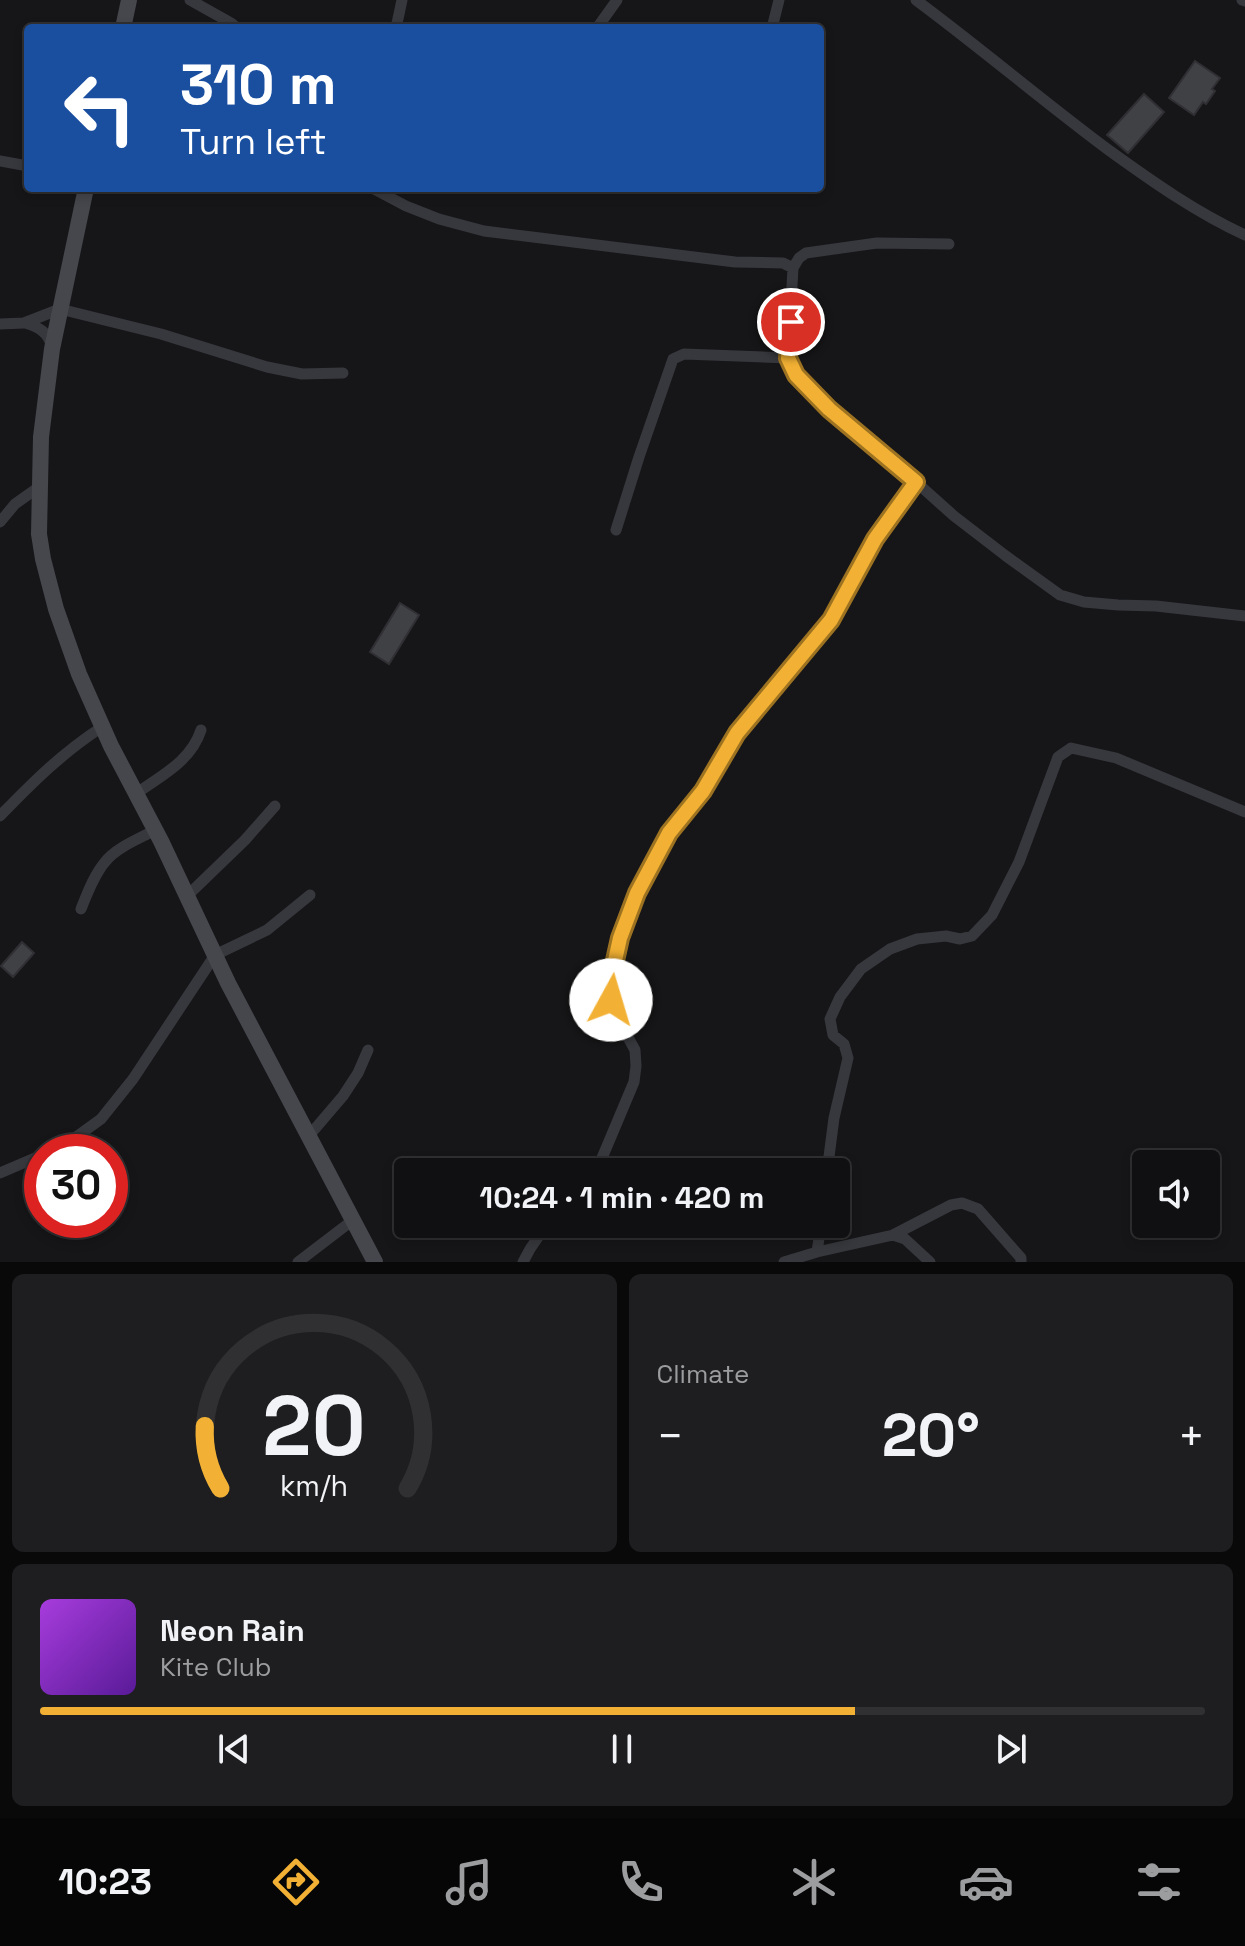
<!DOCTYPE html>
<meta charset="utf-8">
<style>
:root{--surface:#101012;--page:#1e1e20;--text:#f1f3f6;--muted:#9c9d9f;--line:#303032;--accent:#f2b134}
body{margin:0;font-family:"Space Grotesk",sans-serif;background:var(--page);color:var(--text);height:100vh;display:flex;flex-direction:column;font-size:30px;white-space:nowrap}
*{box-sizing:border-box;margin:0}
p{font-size:26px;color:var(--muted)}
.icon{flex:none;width:44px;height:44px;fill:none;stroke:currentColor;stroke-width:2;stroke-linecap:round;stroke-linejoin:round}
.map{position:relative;height:1262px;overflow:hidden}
.panel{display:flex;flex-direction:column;gap:12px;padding:12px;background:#09090a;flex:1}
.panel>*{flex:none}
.banner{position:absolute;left:24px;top:24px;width:800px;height:168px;border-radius:8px;box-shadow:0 4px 12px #0003,0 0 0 2px var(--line);background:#1a4fa0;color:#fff;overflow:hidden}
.tools{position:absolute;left:1132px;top:1150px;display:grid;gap:16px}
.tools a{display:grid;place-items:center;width:88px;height:88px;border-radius:8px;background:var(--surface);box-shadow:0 4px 12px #0003,0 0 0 2px var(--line);font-size:40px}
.speed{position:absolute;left:24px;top:1134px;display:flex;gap:16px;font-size:40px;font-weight:700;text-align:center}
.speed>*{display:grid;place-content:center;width:104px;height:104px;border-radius:50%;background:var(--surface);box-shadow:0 4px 12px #0003,0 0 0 2px var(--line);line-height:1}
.speed .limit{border:12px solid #d22;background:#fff;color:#111}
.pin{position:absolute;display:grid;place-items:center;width:68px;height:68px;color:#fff;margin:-34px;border:4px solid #fff;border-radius:50%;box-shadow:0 2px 8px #0007}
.me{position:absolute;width:88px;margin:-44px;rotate:6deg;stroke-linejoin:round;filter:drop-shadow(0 0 6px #0008)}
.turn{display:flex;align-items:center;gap:28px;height:168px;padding:0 24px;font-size:36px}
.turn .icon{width:104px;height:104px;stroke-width:2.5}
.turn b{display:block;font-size:56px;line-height:68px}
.big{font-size:60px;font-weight:800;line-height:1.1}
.panel .card{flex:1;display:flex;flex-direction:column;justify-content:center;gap:12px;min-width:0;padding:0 28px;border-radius:12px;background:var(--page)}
.panel .dial{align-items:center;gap:0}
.dial svg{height:208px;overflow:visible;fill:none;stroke:var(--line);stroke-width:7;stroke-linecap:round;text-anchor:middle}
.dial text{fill:var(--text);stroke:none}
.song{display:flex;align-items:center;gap:24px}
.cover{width:96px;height:96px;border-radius:12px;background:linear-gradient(135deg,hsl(280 70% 55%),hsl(270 70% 35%))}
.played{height:8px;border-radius:4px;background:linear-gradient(90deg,var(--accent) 70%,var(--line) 70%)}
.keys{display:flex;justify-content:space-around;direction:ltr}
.heat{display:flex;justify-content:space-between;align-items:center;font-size:44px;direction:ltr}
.panel .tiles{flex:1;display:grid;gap:12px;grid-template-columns:1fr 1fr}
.card:last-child{grid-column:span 2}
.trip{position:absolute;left:394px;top:1158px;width:456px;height:80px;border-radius:8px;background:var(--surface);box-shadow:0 4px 12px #0003,0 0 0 2px var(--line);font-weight:800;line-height:80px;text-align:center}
.menu{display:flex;height:128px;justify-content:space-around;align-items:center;background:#060607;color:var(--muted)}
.menu .icon{width:56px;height:56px}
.menu .on{color:var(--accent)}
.menu b{font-size:36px;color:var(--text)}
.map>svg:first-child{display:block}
.building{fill:#404145;stroke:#303034;stroke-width:2}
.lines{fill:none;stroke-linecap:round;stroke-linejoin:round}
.minor{stroke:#37383d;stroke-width:11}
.secondary{stroke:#45474d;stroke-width:16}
.route-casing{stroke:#9d7322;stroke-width:20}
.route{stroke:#f2b134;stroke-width:14}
</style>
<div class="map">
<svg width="1245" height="1262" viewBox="0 0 1245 1262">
<rect width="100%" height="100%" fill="#161618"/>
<path class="building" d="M 1195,61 L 1220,78 L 1212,89 L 1215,91 L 1206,104 L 1203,102 L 1194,115 L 1169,98 Z
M 1144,94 L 1164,112 L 1128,153 L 1107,135 Z
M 400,603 L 419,615 L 389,664 L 370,652 Z
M 22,942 L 34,953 L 13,977 L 1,966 Z"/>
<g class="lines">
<path class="minor" d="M 190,0 L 231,23 L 237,28
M 916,0 C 982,49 1044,102 1110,151 C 1153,182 1197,213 1245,235
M 1242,0 L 1245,1
M 396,28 L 402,0
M 597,28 L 617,0
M 772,28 L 779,0
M 0,161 L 28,166
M 372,188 L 406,206 L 439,219 L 484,231 L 735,262 L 783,263 L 793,268
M 949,244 L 877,243 L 806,253 L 799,258 L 793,268 L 788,358 L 796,375 L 829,409 L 887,456 L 954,516 L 1006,556 L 1060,595 L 1084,602 L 1118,605 L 1156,606 L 1245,616
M 25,323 C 39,327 48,332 52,347
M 0,324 L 24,323 L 60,309 L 161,334 L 267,367 L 302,374 L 343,373
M 0,522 L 15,504 L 39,487
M 616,530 L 639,457 L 673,359 L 684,354 L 788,358
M 137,793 C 162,775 191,761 201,730
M 0,816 C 33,782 62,753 102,727
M 187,896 L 245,840 L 275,806
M 81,909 C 87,894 94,875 105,862 C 117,847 139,839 155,830
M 308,1137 L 343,1096 L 358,1073 L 368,1050
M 48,1152 L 72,1140 L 101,1119 L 133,1079 L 215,955 L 267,930 L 310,895
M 592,1172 L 602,1158 L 634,1082 L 636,1066 L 635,1050 L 620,1023 L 611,1000 L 610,983 L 620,938 L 637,893 L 669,833 L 703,791 L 737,733 L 831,620 L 875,539 L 916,482
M 827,1172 L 834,1118 L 848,1058 L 844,1044 L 833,1035 L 830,1019 L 840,997 L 861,969 L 890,949 L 917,939 L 946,936 L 960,939 L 972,936 L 992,915 L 1019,862 L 1058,757 L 1071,748 L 1116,758 L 1245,812
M 0,1173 L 42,1155
M 893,1235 L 951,1205 L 962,1203 L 978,1209 L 1021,1258 L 1021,1262
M 817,1252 L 821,1224
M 298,1262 L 353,1220
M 523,1262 L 530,1249 L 547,1224
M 784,1262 L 817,1252 L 893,1235 L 905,1239 L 930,1262"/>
<path class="secondary" d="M 123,28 L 129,0
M 86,188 L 52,349 L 41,437 L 39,534 L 43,559 L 56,609 L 79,674 L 111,746 L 161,841 L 228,983 L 375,1262"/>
</g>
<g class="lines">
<g class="route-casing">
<path id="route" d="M 611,1000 L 610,983 L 620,938 L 637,893 L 669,833 L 703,791 L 737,733 L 831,620 L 875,539 L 916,482 L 829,409 L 796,375 L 788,358 L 791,322"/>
</g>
<use href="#route" class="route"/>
</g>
</svg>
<div class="tools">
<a><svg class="icon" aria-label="sound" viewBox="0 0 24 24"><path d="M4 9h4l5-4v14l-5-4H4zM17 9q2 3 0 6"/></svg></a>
</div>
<div class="speed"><div class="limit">30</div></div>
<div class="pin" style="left:791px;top:322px;background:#d93025"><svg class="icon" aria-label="arrive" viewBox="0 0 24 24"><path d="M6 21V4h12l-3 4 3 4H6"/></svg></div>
<svg class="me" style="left:611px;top:1000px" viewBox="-20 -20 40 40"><circle r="19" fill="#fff"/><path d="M0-13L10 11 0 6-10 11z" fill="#f2b134"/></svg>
<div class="trip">10:24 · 1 min · 420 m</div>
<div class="banner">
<div class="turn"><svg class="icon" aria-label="left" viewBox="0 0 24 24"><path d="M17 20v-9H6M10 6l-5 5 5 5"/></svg><div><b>310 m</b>Turn left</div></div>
</div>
</div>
<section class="panel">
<div class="tiles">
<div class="card dial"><svg viewBox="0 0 100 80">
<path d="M14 69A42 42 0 1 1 86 69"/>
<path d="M14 69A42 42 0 0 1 8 45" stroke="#f2b134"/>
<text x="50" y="56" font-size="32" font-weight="700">20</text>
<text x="50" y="72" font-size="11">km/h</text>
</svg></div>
<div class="card"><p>Climate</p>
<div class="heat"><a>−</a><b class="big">20°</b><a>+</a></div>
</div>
<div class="card">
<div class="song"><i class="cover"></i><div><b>Neon Rain</b><p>Kite Club</p></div></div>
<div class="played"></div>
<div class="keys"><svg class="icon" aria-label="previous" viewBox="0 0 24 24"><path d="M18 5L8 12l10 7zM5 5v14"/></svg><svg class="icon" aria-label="pause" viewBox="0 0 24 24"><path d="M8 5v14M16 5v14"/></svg><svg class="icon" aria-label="next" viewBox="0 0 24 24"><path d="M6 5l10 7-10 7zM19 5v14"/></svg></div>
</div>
</div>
</section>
<nav class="menu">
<b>10:23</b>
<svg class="icon on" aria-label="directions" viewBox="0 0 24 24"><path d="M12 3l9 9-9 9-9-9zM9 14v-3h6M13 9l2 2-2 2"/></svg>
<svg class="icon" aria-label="music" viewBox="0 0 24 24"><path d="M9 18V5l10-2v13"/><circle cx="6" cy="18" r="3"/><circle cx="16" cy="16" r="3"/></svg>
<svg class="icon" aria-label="phone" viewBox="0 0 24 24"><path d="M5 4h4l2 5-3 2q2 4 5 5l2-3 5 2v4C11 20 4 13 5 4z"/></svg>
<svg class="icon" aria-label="climate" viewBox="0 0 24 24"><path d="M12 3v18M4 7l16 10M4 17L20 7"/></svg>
<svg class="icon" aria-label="car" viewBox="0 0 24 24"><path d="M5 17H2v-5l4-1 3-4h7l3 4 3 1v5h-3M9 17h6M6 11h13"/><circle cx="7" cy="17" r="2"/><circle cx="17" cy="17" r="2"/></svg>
<svg class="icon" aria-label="filters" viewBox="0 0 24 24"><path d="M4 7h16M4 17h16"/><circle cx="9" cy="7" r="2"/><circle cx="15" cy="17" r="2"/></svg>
</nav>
